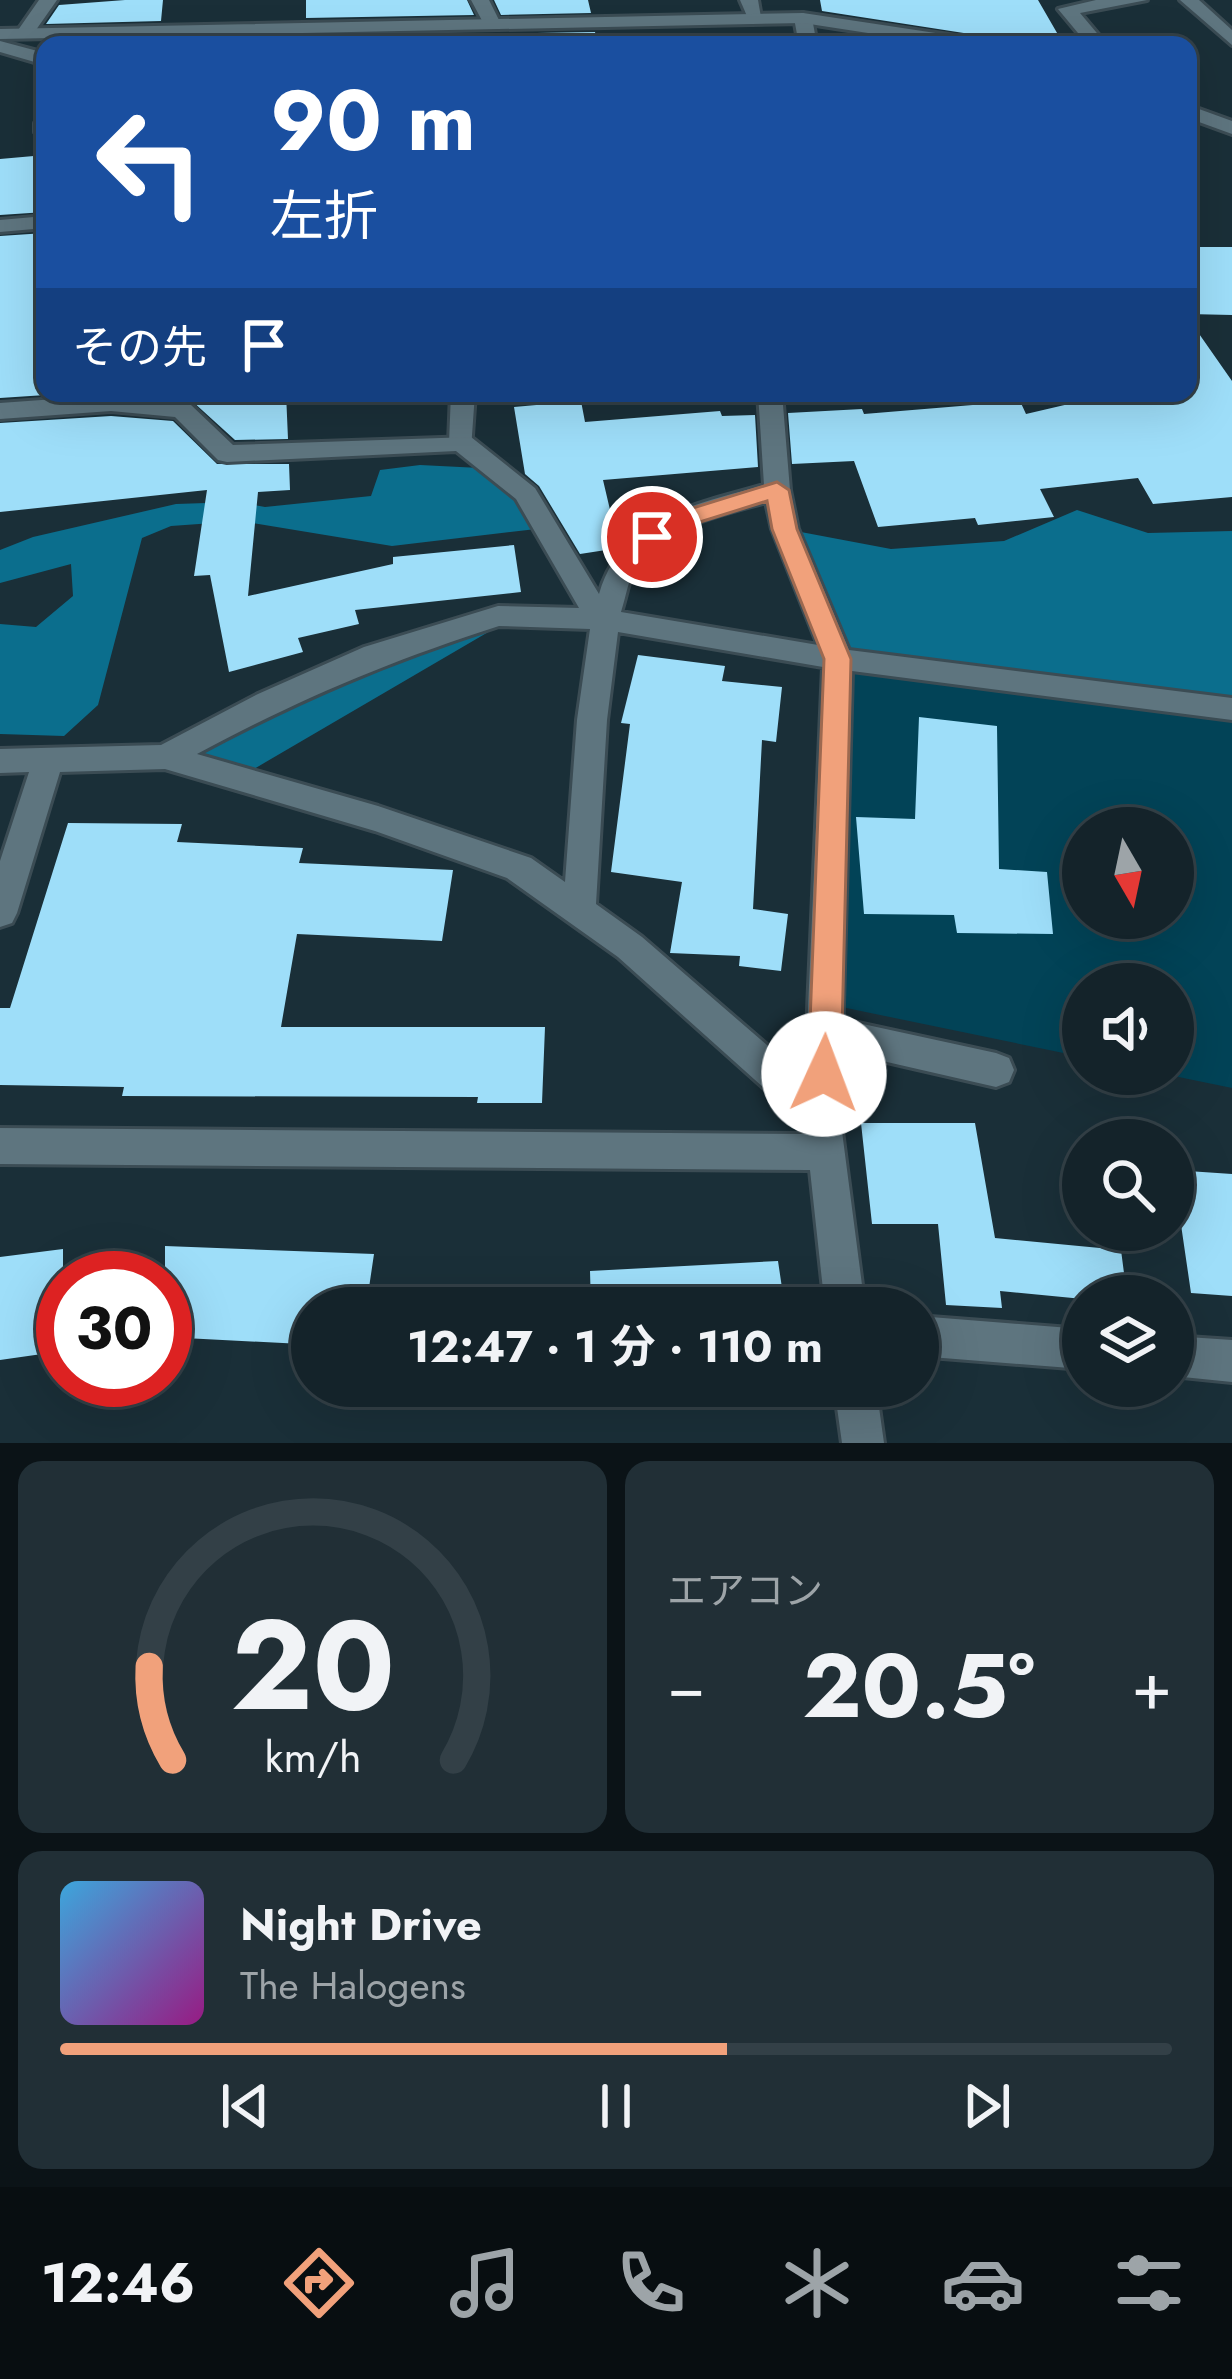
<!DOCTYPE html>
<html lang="ja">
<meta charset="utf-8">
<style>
:root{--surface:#14232a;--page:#212f36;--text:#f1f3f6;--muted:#9da4a8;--line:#334047;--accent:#f1a17b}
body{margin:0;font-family:Jost,"Noto Sans JP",sans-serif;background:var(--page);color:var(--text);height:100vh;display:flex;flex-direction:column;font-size:45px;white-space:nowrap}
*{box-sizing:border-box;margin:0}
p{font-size:39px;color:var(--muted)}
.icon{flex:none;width:66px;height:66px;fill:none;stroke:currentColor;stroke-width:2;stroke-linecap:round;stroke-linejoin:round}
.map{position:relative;height:1443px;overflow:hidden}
.drawer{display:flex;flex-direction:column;gap:18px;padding:18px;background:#0b1317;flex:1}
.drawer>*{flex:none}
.banner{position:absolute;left:36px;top:36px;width:1161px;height:366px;border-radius:24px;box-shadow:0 12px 48px #0002,0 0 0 3px var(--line);background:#1a4fa0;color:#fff;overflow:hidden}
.needle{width:78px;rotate:171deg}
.tools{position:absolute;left:1062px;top:807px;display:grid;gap:24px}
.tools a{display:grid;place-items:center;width:132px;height:132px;border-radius:50%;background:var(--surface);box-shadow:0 12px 48px #0002,0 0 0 3px var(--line);font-size:60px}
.speed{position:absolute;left:36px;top:1251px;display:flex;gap:24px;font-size:60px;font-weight:700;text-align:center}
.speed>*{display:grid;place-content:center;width:156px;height:156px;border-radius:50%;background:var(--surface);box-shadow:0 12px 48px #0002,0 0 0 3px var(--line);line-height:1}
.speed .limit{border:18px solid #d22;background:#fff;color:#111}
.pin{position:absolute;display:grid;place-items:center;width:102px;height:102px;color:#fff;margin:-51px;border:6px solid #fff;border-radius:50%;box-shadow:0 3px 12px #0007}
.me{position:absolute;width:132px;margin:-66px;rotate:2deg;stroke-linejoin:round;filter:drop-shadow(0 0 9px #0008)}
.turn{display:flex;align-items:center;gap:42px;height:252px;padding:0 36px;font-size:54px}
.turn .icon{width:156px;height:156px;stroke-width:2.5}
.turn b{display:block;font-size:84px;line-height:102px}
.then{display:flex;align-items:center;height:114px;padding:0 36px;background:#0003;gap:24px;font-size:45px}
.big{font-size:90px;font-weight:700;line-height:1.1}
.drawer .tile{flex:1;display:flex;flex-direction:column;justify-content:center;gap:18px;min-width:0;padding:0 42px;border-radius:24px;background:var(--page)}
.drawer .dial{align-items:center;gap:0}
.dial svg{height:312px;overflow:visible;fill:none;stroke:var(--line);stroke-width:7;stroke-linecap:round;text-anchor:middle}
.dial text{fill:var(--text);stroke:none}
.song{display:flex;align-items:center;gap:36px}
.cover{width:144px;height:144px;border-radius:18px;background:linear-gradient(135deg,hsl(200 70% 55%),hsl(310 70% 35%))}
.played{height:12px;border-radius:6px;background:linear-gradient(90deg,var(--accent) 60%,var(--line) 60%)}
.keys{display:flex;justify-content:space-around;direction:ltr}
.heat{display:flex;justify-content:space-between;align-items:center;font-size:66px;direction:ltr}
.drawer .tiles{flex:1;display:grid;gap:18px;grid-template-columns:1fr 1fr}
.tile:last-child{grid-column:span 2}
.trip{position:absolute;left:291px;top:1287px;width:648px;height:120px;border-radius:60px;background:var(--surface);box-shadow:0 12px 48px #0002,0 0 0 3px var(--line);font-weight:700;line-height:120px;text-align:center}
.tabs{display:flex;height:192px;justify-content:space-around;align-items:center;background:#080e11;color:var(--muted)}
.tabs .icon{width:84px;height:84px}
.tabs .current{color:var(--accent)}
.tabs b{font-size:54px;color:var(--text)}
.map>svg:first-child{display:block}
.green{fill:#024357;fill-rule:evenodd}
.forest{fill:#0b6e8d}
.building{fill:#9edef9}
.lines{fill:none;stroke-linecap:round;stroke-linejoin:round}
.service-casing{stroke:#3b4c54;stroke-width:6}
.minor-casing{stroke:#3b4c54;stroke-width:6}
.tertiary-casing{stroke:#3b4c54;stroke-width:6}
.secondary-casing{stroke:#3b4c54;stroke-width:6}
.service{fill:#5e757f;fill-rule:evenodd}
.minor{fill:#5e757f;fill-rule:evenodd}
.tertiary{fill:#5e757f;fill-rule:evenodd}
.secondary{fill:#5e757f;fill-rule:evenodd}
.route{fill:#f1a17b;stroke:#9d6950;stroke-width:3}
</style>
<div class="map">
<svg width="1232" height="1443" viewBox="0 0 1232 1443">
<rect width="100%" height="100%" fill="#1a2f38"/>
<path class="green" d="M 853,661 L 1232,709 L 1232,1088 L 1164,1074 L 1173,1074 L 1173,984 L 1083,984 L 1083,1057 L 827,1004 ZM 1083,828 L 1173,828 L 1173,918 L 1083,918 Z"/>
<path class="forest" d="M 420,465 L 480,468 L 545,528 L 392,546 L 241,521 L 171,526 L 142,538 L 98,705 L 64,736 L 0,734 L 0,624 L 36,627 L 73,596 L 71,564 L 0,583 L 0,550 L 33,537 L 176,504 L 236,502 L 265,507 L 371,496 L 380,470 Z
M 1077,510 L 1148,533 L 1232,531 L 1232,709 L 853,661 L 785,529 L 891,549 L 1004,541 Z
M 502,624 L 247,773 L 185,755 L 376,660 Z"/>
<path class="building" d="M 125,0 L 163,0 L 161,21 L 46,24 L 59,5 Z
M 306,0 L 467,0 L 474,15 L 306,18 Z
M 494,0 L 588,0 L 591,13 L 501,15 Z
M 820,0 L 1038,0 L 1064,45 L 995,45 L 983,36 L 822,11 Z
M 595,32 L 598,45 L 306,45 L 306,37 Z
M 45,155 L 45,212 L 0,215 L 0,159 Z
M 45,233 L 45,393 L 76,393 L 0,398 L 0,236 Z
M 1188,247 L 1232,247 L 1232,315 L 1188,314 Z
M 1188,318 L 1232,381 L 1232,497 L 1153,504 L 1138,478 L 1040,489 L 1054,517 L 978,525 L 975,518 L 878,527 L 854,461 L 792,464 L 788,413 L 862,409 L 864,414 L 1020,401 L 1026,414 L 1116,393 L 1188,393 Z
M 137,393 L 286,393 L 288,439 L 235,440 L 192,401 Z
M 581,401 L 585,422 L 720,411 L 722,416 L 755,415 L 758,467 L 603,480 L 619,548 L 580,554 L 539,486 L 525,474 L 514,407 Z
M 111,416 L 173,421 L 217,464 L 289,464 L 290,490 L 258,492 L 248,596 L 393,564 L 393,557 L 514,545 L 521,592 L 355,610 L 359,624 L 298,638 L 303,652 L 229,672 L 210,575 L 194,576 L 207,490 L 0,512 L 0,423 Z
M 638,655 L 725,666 L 722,681 L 782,687 L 776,742 L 762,740 L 753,909 L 788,914 L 781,971 L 739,966 L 740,956 L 670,953 L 682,882 L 611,872 L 630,724 L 621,723 Z
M 919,717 L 997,726 L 999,869 L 1047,872 L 1053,934 L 957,933 L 954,915 L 864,914 L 856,817 L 915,819 Z
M 68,823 L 182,824 L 177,842 L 303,848 L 299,863 L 453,870 L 442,941 L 297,934 L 281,1027 L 545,1027 L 542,1103 L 477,1103 L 478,1097 L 122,1096 L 124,1087 L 0,1085 L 0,1008 L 10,1008 Z
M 861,1123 L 975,1123 L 995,1238 L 1121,1250 L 1127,1296 L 1083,1299 L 1000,1291 L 1002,1308 L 946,1305 L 938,1224 L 872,1224 Z
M 1173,1170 L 1232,1174 L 1232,1296 L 1191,1293 Z
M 165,1246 L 374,1254 L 366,1308 L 312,1308 L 312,1329 L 303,1329 L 302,1344 L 165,1337 Z
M 63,1249 L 63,1351 L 0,1360 L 0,1257 Z
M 778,1261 L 785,1308 L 591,1308 L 590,1271 Z"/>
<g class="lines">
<g class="service-casing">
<path id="service" d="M 471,0 L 489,0 L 501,24 L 498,28 L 486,28 Z
M 1096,0 L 1147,0 L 1080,13 L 1107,45 L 1088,45 L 1058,9 Z
M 1180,0 L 1199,0 L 1232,30 L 1232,45 Z
M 451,393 L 475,393 L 471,449 L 462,451 L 449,443 Z
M 826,1016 L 996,1053 L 1009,1058 L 1014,1070 L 1009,1082 L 996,1087 L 826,1048 L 813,1043 L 808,1032 L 813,1021 Z"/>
</g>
<g class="minor-casing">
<path id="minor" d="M 39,0 L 57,0 L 31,37 L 19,37 L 16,33 Z
M 803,13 L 812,18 L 817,45 L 799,45 L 794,18 Z
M 0,41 L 45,53 L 45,65 L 0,52 Z
M 45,117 L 45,133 L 35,132 L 35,123 Z
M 45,216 L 45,228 L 0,232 L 0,220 Z
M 758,393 L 782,393 L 790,490 L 798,529 L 849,650 L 1232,698 L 1232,720 L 852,671 L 840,1116 L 865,1308 L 825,1308 L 810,1170 L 0,1164 L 0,1128 L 806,1134 L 804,1124 L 618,957 L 507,878 L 375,831 L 165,769 L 60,772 L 17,913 L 12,923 L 0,927 L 0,861 L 29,772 L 0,773 L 0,749 L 161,745 L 258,694 L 364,647 L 498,606 L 579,608 L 516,499 L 456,451 L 227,462 L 218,460 L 175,417 L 111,411 L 0,419 L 0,403 L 111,395 L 182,402 L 191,405 L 233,445 L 471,437 L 535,488 L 599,594 C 622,516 695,505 764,485 ZM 766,502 L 772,529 L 818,645 L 621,612 C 627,594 629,572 642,557 C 670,525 727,513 766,502 ZM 499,626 L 590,629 L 577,720 L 565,882 L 531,858 L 378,806 L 197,754 C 300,699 387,662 499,626 ZM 618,632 L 823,667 L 805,1078 L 642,937 L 596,904 L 607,720 Z
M 918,1316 L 1083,1329 L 1083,1369 L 918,1356 Z
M 1173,1336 L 1232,1340 L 1232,1382 L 1173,1376 Z
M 834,1386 L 876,1386 L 884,1443 L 842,1443 Z"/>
</g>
<g class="tertiary-casing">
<path id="tertiary" d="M 740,0 L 758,0 L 762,23 L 750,23 Z"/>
</g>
<g class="secondary-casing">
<path id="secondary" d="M 803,13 L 982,40 L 991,45 L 946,45 L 803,23 L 0,39 L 0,29 Z
M 1188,105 L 1232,121 L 1232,134 L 1188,118 Z"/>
</g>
<use href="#service" class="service"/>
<use href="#minor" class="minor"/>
<use href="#tertiary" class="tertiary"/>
<use href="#secondary" class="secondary"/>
</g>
<path class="route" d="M 777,482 L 789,490 L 797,529 L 851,659 L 841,1074 L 836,1084 L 824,1089 L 812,1084 L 808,1074 L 824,659 L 772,529 L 767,501 L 684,527 L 652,546 L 640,537 L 667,516 Z"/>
</svg>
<div class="tools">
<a><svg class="needle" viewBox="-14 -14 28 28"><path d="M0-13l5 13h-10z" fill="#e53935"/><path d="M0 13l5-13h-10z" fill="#9da4a8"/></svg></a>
<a><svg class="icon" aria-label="sound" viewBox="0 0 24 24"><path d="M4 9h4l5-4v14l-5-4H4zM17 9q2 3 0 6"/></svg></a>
<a><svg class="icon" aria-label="search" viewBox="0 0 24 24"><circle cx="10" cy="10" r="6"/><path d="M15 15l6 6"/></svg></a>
<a><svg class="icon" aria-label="layers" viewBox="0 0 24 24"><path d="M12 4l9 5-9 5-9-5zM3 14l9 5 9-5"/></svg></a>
</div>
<div class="speed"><div class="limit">30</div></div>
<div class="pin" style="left:652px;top:537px;background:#d93025"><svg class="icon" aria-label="arrive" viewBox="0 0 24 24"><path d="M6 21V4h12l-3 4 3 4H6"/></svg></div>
<svg class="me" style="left:824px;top:1074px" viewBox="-20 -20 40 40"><circle r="19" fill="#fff"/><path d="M0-13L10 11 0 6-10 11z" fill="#f1a17b"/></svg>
<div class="trip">12:47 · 1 分 · 110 m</div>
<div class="banner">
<div class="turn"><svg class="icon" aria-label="left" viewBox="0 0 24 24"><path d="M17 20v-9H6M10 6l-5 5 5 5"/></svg><div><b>90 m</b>左折</div></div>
<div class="then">その先<svg class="icon" aria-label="arrive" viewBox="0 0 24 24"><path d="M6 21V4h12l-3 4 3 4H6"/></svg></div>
</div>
</div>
<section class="drawer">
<div class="tiles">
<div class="tile dial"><svg viewBox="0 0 100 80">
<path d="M14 69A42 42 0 1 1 86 69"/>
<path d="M14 69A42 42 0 0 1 8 45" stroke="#f1a17b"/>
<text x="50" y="56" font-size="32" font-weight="700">20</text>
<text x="50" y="72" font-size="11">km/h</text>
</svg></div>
<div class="tile"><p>エアコン</p>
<div class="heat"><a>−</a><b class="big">20.5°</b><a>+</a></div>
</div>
<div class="tile">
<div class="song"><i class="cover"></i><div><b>Night Drive</b><p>The Halogens</p></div></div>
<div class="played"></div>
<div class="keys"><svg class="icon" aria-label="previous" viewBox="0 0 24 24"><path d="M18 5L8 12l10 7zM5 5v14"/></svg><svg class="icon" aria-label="pause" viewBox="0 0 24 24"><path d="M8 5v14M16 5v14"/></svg><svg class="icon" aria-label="next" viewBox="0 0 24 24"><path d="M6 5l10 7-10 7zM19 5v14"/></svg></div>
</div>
</div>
</section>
<nav class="tabs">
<b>12:46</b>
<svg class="icon current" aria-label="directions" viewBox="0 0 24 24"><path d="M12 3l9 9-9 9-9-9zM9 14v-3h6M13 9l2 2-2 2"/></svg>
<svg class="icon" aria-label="music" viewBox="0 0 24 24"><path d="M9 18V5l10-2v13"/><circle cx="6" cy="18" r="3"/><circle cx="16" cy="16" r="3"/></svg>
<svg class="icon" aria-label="phone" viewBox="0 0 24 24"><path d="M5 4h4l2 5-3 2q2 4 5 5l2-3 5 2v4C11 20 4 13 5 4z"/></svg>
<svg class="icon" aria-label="climate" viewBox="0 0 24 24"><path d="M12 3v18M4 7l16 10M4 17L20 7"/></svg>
<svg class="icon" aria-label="car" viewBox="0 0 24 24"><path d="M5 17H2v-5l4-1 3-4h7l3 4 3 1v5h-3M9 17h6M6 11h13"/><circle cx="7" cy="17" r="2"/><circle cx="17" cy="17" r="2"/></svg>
<svg class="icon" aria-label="filters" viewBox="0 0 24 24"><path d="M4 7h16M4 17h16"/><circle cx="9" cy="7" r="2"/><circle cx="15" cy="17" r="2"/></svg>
</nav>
